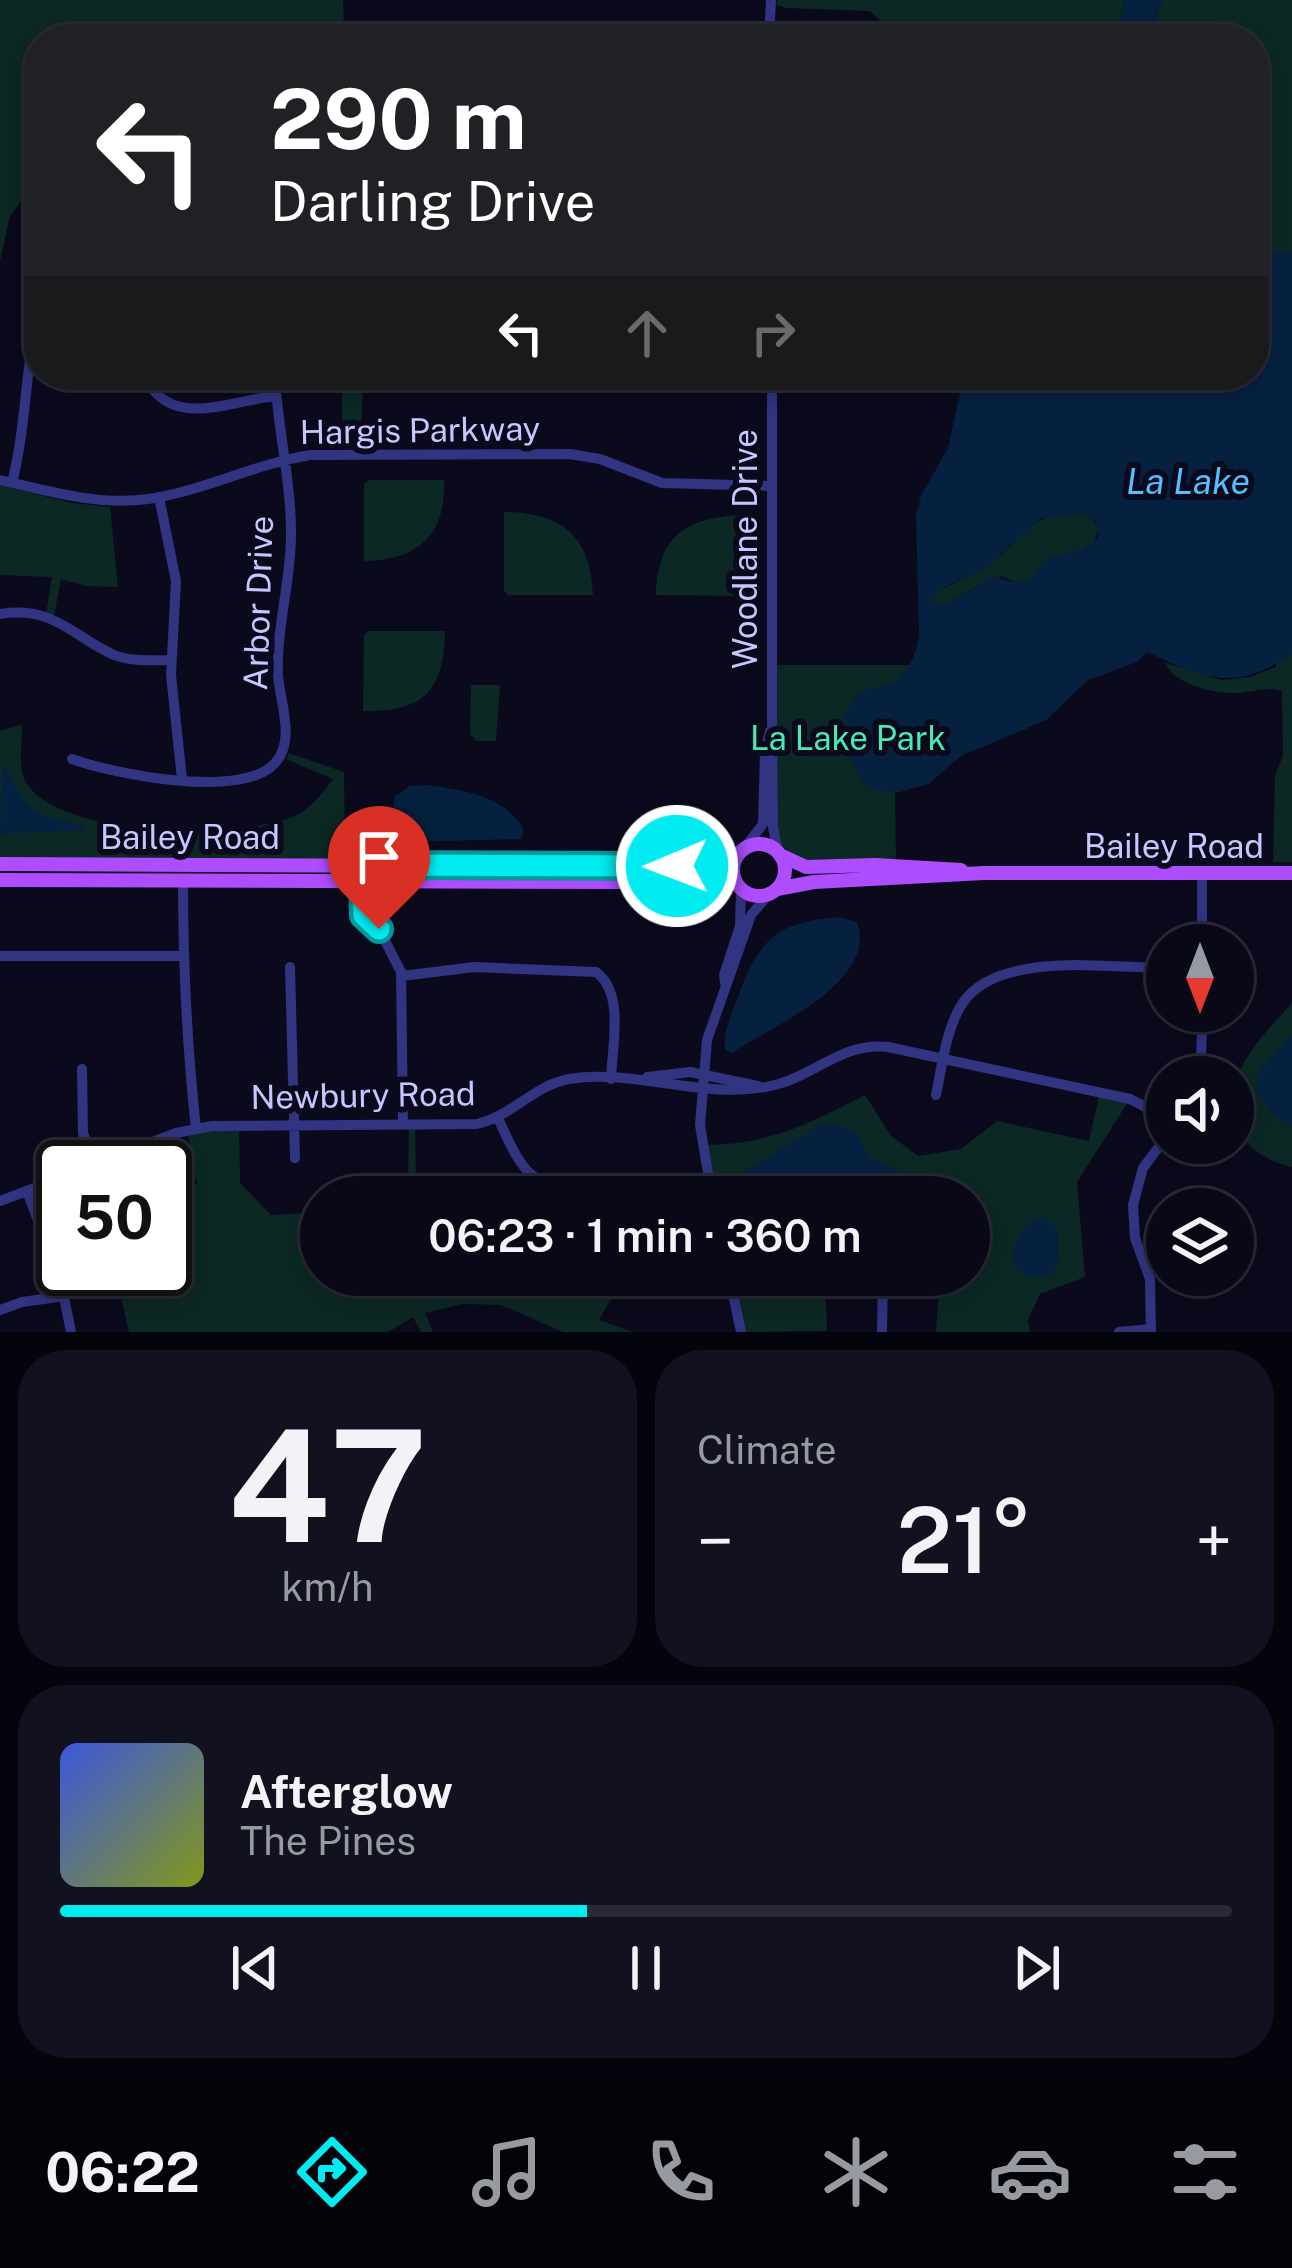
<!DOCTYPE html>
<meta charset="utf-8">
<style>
:root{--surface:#080816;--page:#11111f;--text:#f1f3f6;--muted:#989aa1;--line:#292935;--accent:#00ecf1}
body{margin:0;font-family:"Public Sans",sans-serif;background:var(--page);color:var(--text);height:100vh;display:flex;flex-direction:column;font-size:45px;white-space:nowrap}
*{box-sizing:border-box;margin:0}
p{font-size:39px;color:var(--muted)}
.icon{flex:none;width:66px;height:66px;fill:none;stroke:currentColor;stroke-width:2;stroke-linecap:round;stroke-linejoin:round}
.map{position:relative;height:1332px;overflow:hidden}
.side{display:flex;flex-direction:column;gap:18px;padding:18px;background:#04040c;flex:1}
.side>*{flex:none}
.hud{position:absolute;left:24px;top:24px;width:1245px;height:366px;border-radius:48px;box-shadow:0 6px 18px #0003,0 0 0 3px var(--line);background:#202124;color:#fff;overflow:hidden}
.needle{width:78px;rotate:180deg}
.fabs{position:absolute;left:1146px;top:924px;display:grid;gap:24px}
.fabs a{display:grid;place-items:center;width:108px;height:108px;border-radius:50%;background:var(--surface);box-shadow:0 6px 18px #0003,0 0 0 3px var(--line);font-size:60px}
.speed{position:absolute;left:36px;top:1140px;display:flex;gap:24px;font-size:60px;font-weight:700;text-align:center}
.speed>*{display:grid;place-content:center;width:156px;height:156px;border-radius:50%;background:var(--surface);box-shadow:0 6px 18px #0003,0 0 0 3px var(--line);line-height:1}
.speed .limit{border:6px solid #111;border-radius:18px;background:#fff;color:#111}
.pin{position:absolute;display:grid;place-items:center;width:102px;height:102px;color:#fff;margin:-123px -51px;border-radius:50% 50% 50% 0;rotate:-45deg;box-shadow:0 0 12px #0007}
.pin .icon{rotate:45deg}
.me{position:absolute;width:132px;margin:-66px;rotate:269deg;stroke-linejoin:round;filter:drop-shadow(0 0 9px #0008)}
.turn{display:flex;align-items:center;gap:42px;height:252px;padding:0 48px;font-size:54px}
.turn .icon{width:156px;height:156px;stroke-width:2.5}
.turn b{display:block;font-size:84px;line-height:102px}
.lanes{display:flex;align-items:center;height:114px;padding:0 48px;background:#0003;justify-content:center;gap:60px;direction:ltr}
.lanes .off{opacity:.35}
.big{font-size:90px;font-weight:600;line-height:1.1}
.side .card{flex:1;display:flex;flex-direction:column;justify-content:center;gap:18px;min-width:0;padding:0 42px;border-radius:48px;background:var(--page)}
.side .dial{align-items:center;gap:0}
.dial b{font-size:156px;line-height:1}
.song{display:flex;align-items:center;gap:36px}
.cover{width:144px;height:144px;border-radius:18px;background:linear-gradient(135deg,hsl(230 70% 55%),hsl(70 70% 35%))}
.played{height:12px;border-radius:6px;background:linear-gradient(90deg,var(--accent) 45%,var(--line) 45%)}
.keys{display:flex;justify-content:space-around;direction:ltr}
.heat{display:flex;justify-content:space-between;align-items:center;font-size:66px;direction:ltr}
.side .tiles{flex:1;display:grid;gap:18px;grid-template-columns:1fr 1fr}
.card:last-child{grid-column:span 2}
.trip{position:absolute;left:300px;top:1176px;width:690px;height:120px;border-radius:60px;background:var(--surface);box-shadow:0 6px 18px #0003,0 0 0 3px var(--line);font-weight:600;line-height:120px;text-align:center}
.tabs{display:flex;height:192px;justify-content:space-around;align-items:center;background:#030309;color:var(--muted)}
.tabs .icon{width:84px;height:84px}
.tabs .selected{color:var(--accent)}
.tabs b{font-size:54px;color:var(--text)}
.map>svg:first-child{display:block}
.green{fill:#0c2824}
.water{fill:#062040;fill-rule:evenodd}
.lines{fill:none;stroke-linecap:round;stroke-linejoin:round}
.minor{stroke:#303481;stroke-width:10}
.major{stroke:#ae4dff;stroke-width:14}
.route-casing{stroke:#00999d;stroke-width:30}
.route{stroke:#00ecf1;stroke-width:21}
.labels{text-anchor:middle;stroke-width:12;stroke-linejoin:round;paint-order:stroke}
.street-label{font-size:33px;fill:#c8c6ff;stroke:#0b0a1d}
.park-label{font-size:33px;fill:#48e9b4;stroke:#0b0a1d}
.water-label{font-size:36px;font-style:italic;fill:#54beff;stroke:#0b0a1d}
</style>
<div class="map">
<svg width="1292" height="1332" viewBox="0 0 1292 1332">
<rect width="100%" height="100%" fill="#0b0a1d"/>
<path class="green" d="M 0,0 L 343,0 L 344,29 L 639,33 L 639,39 L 39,39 L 39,178 L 10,216 L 0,261 Z
M 777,0 L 1125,0 L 1116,39 L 899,39 L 870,11 L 787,8 L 777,5 Z
M 1162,0 L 1292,0 L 1292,862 L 1273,862 L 1275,775 L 1283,756 L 1282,691 C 1267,686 1250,693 1234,693 C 1214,694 1171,683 1166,663 L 1221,680 L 1250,677 L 1276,667 L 1254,375 L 1254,39 L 1199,39 L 1189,18 L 1185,39 L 1163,39 L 1155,19 Z
M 342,375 L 363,375 L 361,446 L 342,449 Z
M 369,480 L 444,480 C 446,535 419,560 364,561 L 364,484 Z
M 0,485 L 72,503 L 110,507 L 118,587 L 86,586 L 61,579 L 54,616 L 46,614 L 52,577 L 0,575 Z
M 504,512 C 561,513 591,535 593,595 L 508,595 L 504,591 Z
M 1074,512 C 1088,514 1093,517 1098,530 L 1094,542 L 1029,581 L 1016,583 L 1002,576 L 983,582 L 946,605 L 933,603 L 936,591 C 957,583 977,572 995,559 C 1029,533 1025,517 1074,512 Z
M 741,515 L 741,591 L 737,596 L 656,595 C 658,536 685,518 741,515 Z
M 368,631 L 445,631 C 444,691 424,712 363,711 L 364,635 Z
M 772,665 L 1029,665 L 1028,728 L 962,755 L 928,784 L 895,793 L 896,866 L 812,868 L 778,853 Z
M 471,685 L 500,685 L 496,741 L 476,741 L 470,734 Z
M 22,725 C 22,742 18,767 25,781 C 58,839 238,838 293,817 C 310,810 322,794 333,779 L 286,759 L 289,753 L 344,772 L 345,859 L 0,859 L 0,731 Z
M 1292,1003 L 1292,1167 C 1245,1156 1220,1122 1239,1073 C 1249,1048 1274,1023 1292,1003 Z
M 1100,1092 L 1130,1099 L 1077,1182 L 1085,1277 L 1040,1294 L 1028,1320 L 1030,1332 L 936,1332 L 940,1275 L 969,1275 L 969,1197 L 712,1197 L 702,1145 C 769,1145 807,1125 865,1095 L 891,1136 L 918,1156 L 961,1149 L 997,1121 L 1089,1141 Z
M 239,1125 L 240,1183 L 271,1215 L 321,1212 L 321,1275 L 725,1275 L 624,1276 L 599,1320 L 633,1332 L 563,1332 L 501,1305 L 462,1304 L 425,1313 L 433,1332 L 421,1332 L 413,1317 L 388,1332 L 129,1332 L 115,1270 L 62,1285 L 60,1279 L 92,1269 L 165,1269 L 165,1196 L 197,1184 L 187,1130 Z
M 409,1125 L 415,1125 L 416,1180 L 437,1187 L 457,1187 L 466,1197 L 336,1197 L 349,1183 L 408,1183 Z
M 729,1275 L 825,1275 L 827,1331 L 741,1332 Z"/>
<path class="water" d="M 1125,0 L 1162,0 L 1155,19 L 1163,39 L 1116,39 Z
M 1292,250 L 1292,654 C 1232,693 1207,679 1147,652 L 1137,662 L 1088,680 L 1046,720 L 962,755 L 928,784 L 888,793 L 866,785 C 846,758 829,714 864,691 C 875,684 889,687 900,678 C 911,668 917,650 919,635 L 916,515 L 921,496 L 948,448 L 964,375 L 1254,375 L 1254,268 L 1274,254 ZM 1082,513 C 1093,516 1100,526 1098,538 L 1087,547 L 1045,560 L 1029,581 L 1016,583 L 993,576 L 946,605 L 934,603 L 936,591 L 984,569 L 1041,518 Z
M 3,768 L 9,772 C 26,815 42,817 85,826 L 86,830 L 0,834 Z
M 428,785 C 466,791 499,794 523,827 L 522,839 L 399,842 L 392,830 L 394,797 L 410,786 Z
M 839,917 L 857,922 C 879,982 770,1027 732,1053 L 725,1050 C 723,1031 732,1013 739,994 C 760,938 778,922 839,917 Z
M 1292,1034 L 1292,1128 L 1269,1110 L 1256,1090 L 1259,1072 Z
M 833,1123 L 856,1132 L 870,1158 L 932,1185 L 933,1191 L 883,1186 L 842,1197 L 731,1197 L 734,1179 L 818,1126 Z
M 1045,1217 L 1058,1228 L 1058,1262 L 1052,1275 L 1029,1278 L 1014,1267 C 1009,1246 1023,1220 1045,1217 Z"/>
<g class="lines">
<path class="minor" d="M 769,39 L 771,0
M 144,375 C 170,432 230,400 276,396
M 772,375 L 772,722 L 773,827 L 778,853
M 0,480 C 48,491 98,506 148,499 C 203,491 255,464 310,455 L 570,454 L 600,459 L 662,483 L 772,486
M 12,483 C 27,423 25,366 39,308
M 159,497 L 176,581 L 171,675 L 182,779
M 0,614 C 54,605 73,637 114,655 C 131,662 152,660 171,660
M 72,759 C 113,774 243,800 275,763 C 296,740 280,703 278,675 C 276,626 292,579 291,530 C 291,478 277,427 275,375
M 742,851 L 763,824 L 765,751 L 770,731
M 368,865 L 363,880 L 364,915 L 379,929 L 401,972 L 403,1124
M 1202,874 L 1202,945
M 375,879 L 379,929
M 183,880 C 183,964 187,1046 196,1129
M 0,956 L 183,956
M 290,967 L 295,1158
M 402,976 L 474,967 L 596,972 C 625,993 612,1047 611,1079
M 725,983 L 724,975 L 740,926 L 741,889
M 82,1069 L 83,1133 L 94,1165
M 647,1077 L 690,1072 L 758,1086
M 1200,1077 L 1203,1011
M 936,1095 C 942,1066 946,1029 962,1004 C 997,950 1109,968 1167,968
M 498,1118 C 533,1198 537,1180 615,1186 L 626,1197
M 88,1167 L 176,1133 L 212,1126 L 477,1124 C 512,1116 535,1085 569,1079 C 637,1068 707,1102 775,1085 C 816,1075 842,1042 888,1047 L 1130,1099 L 1167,1118
M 27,1191 L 61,1282 L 71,1332
M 712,1197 L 700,1125 L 707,1040 L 751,915 L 768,895
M 0,1201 L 63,1177
M 729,1275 L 741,1332
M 0,1310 L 22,1302 L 65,1296
M 882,1332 L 883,1275
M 1119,1332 L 1151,1329
M 1151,1332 L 1150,1279 L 1135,1238 L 1133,1205 L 1143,1168 L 1167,1136"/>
<path class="major" d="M733 870a26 26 0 1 1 52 0a26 26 0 1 1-52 0Z
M 780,855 L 806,867 L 875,865 L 961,870
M 0,864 L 656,867 L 690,865 L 739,853
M 0,880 L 621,882 L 706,875 L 736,883
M 777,889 L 814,882 L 984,873 L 1292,873"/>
</g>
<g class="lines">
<g class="route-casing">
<path id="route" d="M 379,929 L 364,915 L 363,880 L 368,865 L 677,866"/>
</g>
<use href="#route" class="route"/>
</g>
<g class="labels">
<g class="street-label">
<text transform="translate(420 430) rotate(-1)" y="12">Hargis Parkway</text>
<text transform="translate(745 549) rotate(-90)" y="12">Woodlane Drive</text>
<text transform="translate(258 603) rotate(-88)" y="12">Arbor Drive</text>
<text x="190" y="849">Bailey Road</text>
<text x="1174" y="858">Bailey Road</text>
<text transform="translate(363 1095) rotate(-1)" y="12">Newbury Road</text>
</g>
<g class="park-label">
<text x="848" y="750">La Lake Park</text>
</g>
<g class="water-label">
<text x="1188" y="494">La Lake</text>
</g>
</g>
</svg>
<div class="fabs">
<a><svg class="needle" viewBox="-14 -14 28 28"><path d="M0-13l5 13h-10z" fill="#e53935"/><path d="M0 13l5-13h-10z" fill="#989aa1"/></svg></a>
<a><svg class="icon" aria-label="sound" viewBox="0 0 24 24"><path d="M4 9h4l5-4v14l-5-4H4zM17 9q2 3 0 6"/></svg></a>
<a><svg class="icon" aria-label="layers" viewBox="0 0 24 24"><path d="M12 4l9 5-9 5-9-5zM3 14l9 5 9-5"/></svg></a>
</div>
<div class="speed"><div class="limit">50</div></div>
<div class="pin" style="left:379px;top:929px;background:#d93025"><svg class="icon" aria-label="arrive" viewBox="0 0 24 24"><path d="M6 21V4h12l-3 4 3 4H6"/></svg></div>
<svg class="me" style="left:677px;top:866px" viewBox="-20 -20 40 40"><circle r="17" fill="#00ecf1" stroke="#fff" stroke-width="3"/><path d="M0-11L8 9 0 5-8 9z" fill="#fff"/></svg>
<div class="trip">06:23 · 1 min · 360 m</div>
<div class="hud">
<div class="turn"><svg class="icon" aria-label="left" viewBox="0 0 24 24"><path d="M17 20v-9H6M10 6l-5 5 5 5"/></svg><div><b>290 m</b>Darling Drive</div></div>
<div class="lanes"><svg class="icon" aria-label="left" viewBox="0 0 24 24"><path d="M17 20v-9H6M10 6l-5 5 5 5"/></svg><svg class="icon off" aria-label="ahead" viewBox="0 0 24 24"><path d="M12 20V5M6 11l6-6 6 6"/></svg><svg class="icon off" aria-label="right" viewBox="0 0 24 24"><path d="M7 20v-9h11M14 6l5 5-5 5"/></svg></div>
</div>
</div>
<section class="side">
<div class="tiles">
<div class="card dial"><b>47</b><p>km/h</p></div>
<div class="card"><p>Climate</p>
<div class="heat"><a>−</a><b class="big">21°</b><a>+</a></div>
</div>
<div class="card">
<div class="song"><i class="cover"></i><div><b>Afterglow</b><p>The Pines</p></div></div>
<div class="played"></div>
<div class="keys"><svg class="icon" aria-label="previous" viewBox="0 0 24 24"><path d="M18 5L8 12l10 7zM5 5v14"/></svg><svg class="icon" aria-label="pause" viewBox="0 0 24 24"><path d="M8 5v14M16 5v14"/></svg><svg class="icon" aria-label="next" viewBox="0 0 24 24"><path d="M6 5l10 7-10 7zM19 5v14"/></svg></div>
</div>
</div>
</section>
<nav class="tabs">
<b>06:22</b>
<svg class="icon selected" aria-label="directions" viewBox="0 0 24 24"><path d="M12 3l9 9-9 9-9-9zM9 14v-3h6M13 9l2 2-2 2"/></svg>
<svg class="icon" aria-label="music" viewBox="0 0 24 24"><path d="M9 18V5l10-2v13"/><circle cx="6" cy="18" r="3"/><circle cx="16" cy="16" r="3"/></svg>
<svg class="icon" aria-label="phone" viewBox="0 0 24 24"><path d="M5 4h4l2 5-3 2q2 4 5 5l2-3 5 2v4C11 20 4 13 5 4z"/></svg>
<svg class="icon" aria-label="climate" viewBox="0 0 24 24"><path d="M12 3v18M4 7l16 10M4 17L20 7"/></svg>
<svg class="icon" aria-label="car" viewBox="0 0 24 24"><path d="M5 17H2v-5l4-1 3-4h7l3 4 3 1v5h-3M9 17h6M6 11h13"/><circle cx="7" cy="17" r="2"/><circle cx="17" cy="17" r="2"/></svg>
<svg class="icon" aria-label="filters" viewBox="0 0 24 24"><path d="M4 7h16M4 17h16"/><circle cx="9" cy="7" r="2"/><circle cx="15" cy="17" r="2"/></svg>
</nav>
